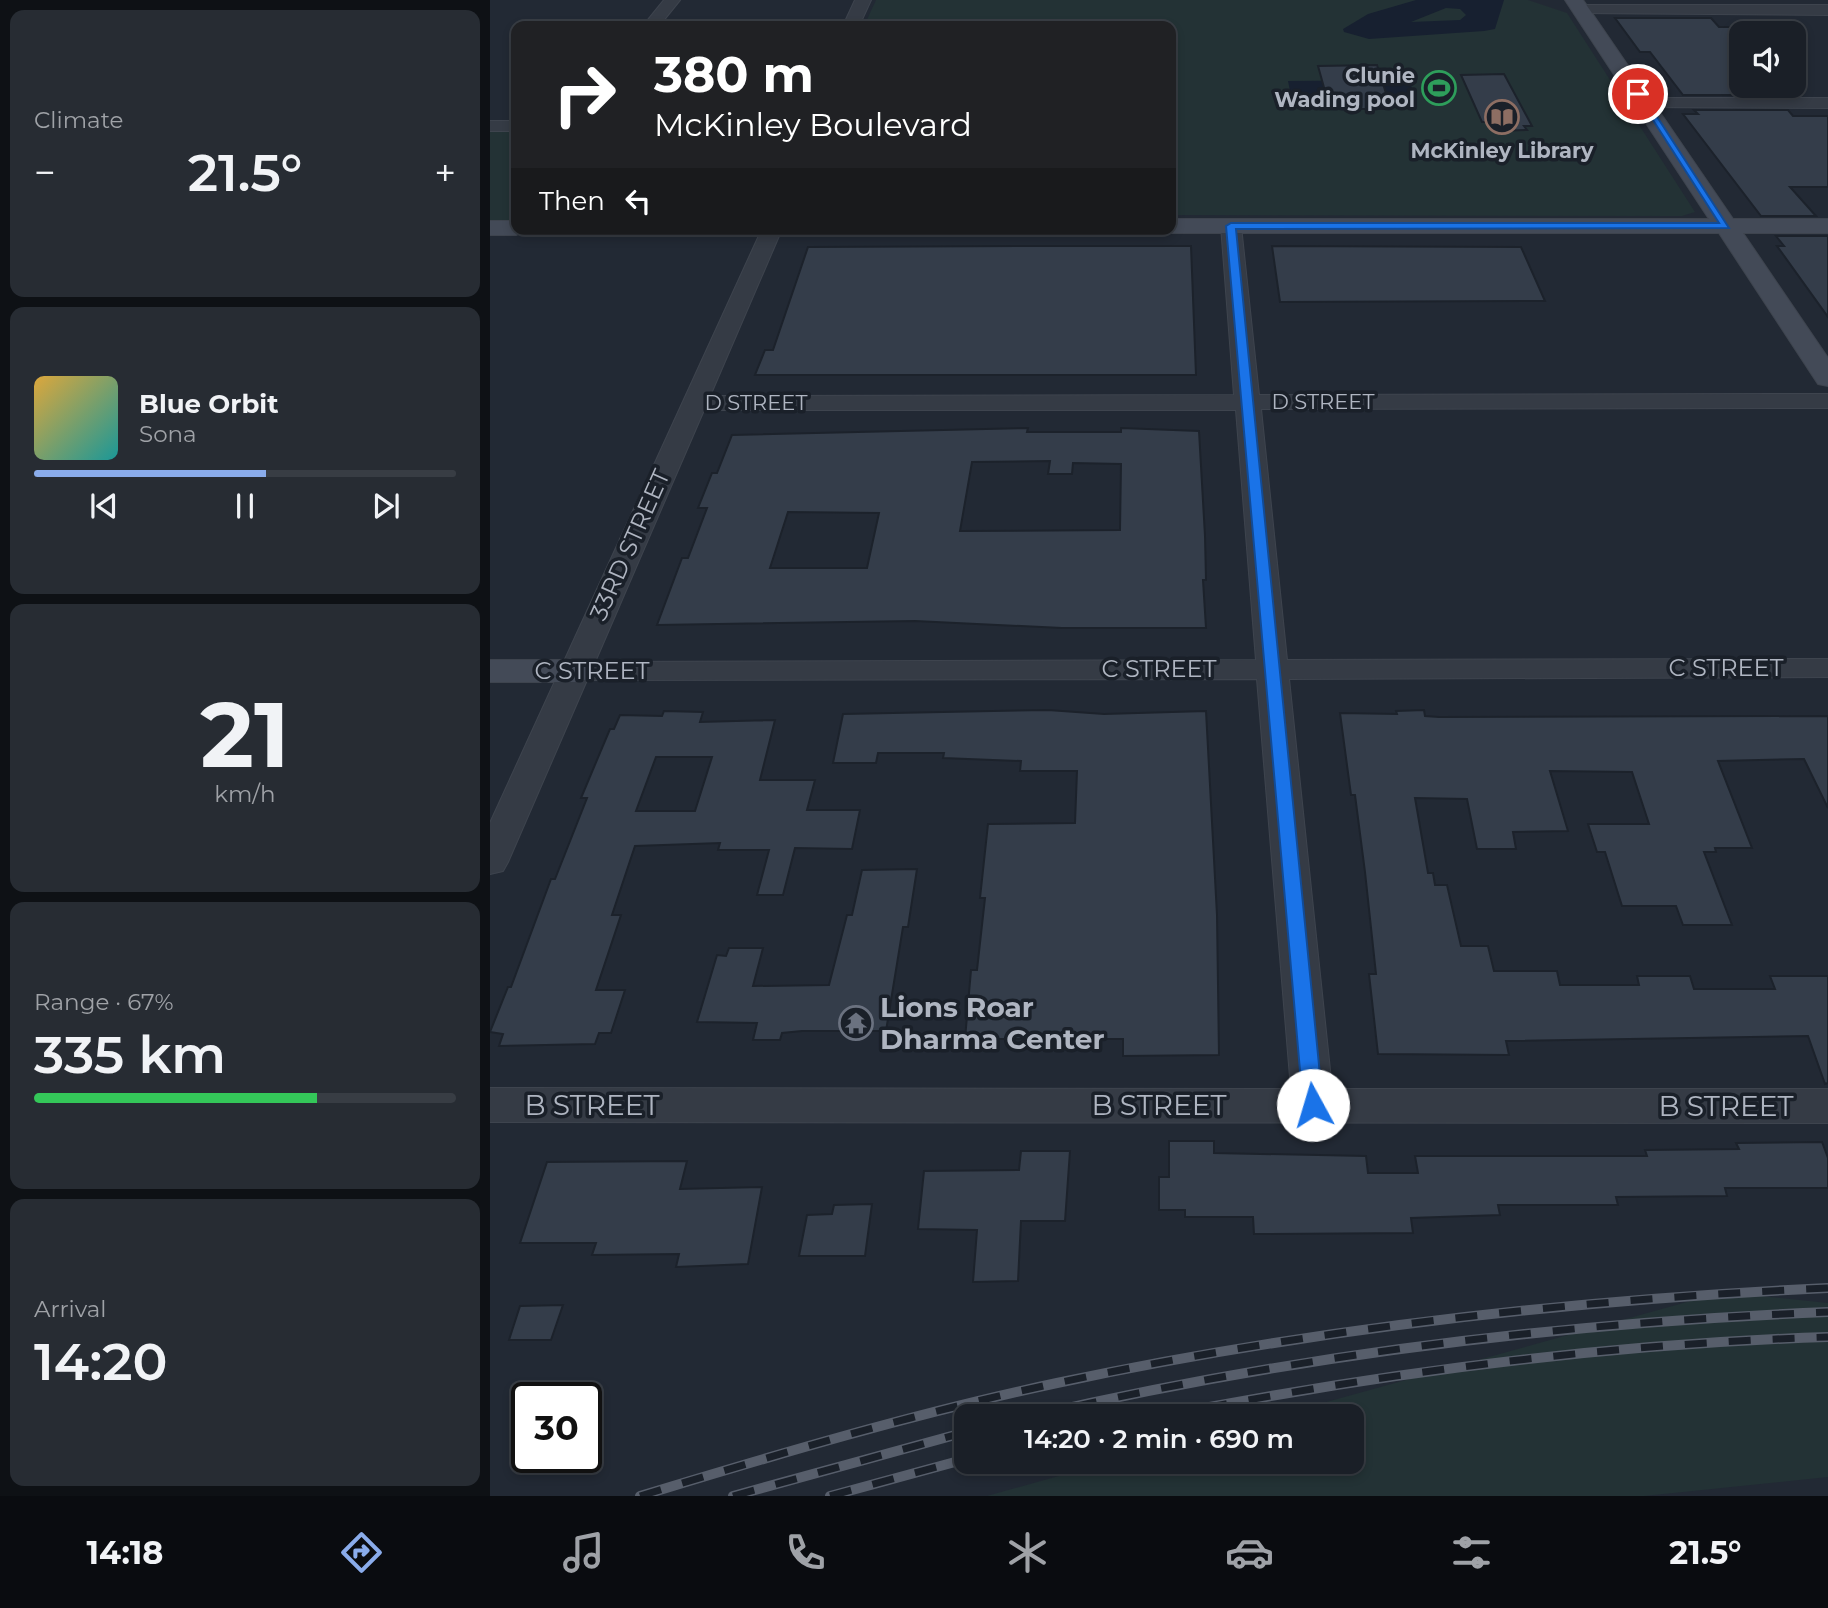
<!DOCTYPE html>
<meta charset="utf-8">
<style>
:root{--surface:#1a1f27;--page:#272c33;--text:#f1f3f6;--muted:#9fa2a7;--line:#383d44;--accent:#8aaceb}
body{margin:0;font-family:Montserrat,sans-serif;background:var(--page);color:var(--text);height:100vh;display:flex;flex-direction:column;font-size:26px;white-space:nowrap}
*{box-sizing:border-box;margin:0}
p{font-size:23px;color:var(--muted)}
.icon{flex:none;width:38px;height:38px;fill:none;stroke:currentColor;stroke-width:2;stroke-linecap:round;stroke-linejoin:round}
.map{position:relative;flex:1;overflow:hidden}
.drawer{display:flex;flex-direction:column;gap:10px;padding:10px;background:#0e1115;width:490px}
.drawer>*{flex:none}
.top-card{position:absolute;left:21px;top:21px;width:665px;height:214px;border-radius:14px;box-shadow:0 4px 10px #0003,0 0 0 2px var(--line);background:#202124;color:#fff;overflow:hidden}
.controls{position:absolute;left:1239px;top:21px;display:grid;gap:14px}
.controls a{display:grid;place-items:center;width:77px;height:77px;border-radius:14px;background:var(--surface);box-shadow:0 4px 10px #0003,0 0 0 2px var(--line);font-size:35px}
.speed{position:absolute;left:21px;top:1382px;display:flex;gap:14px;font-size:35px;font-weight:700;text-align:center}
.speed>*{display:grid;place-content:center;width:91px;height:91px;border-radius:50%;background:var(--surface);box-shadow:0 4px 10px #0003,0 0 0 2px var(--line);line-height:1}
.speed .limit{border:4px solid #111;border-radius:10px;background:#fff;color:#111}
.pin{position:absolute;display:grid;place-items:center;width:60px;height:60px;color:#fff;margin:-30px;border:4px solid #fff;border-radius:50%;box-shadow:0 2px 7px #0007}
.me{position:absolute;width:77px;margin:-38px;rotate:354deg;stroke-linejoin:round;filter:drop-shadow(0 0 5px #0008)}
.turn{display:flex;align-items:center;gap:24px;height:147px;padding:0 28px;font-size:32px}
.turn .icon{width:91px;height:91px;stroke-width:2.5}
.turn b{display:block;font-size:49px;line-height:60px}
.then{display:flex;align-items:center;height:66px;padding:0 28px;background:#0003;gap:14px;font-size:26px}
.big{font-size:52px;font-weight:600;line-height:1.1}
.drawer .tile{flex:1;display:flex;flex-direction:column;justify-content:center;gap:10px;min-width:0;padding:0 24px;border-radius:14px;background:var(--page)}
.drawer .dial{align-items:center;gap:0}
.dial b{font-size:91px;line-height:1}
.song{display:flex;align-items:center;gap:21px}
.cover{width:84px;height:84px;border-radius:10px;background:linear-gradient(135deg,hsl(40 70% 55%),hsl(180 70% 35%))}
.played{height:7px;border-radius:4px;background:linear-gradient(90deg,var(--accent) 55%,var(--line) 55%)}
.keys{display:flex;justify-content:space-around;direction:ltr}
.heat{display:flex;justify-content:space-between;align-items:center;font-size:38px;direction:ltr}
.charge{height:10px;border-radius:5px;background:linear-gradient(90deg,#34c759 67%,var(--line) 0)}
.trip{position:absolute;left:464px;top:1404px;width:410px;height:70px;border-radius:14px;background:var(--surface);box-shadow:0 4px 10px #0003,0 0 0 2px var(--line);font-weight:600;line-height:70px;text-align:center}
.dock{display:flex;height:112px;justify-content:space-around;align-items:center;background:#0a0c10;color:var(--muted)}
.dock .icon{width:49px;height:49px}
.dock .selected{color:var(--accent)}
.dock b{font-size:32px;color:var(--text)}
main{display:flex;flex:1;min-height:0}
.map>svg:first-child{display:block}
.green{fill:#233235}
.water{fill:#172030;fill-rule:evenodd}
.building{fill:#343d4a;stroke:#1c222b;stroke-width:2;fill-rule:evenodd}
.lines{fill:none;stroke-linecap:round;stroke-linejoin:round}
.street-casing{stroke:#3e444e;stroke-width:2}
.secondary-casing{stroke:#3e444e;stroke-width:2}
.street{fill:#353b45;fill-rule:evenodd}
.secondary{fill:#434a57;fill-rule:evenodd}
.rail-casing{stroke:#575e6b;stroke-width:10}
.rail{stroke:#1a2029;stroke-width:7;stroke-dasharray:22;stroke-linecap:butt}
.route{fill:#1a73e8;stroke:#114b97;stroke-width:2}
.labels{text-anchor:middle;stroke-width:7;stroke-linejoin:round;paint-order:stroke}
.far-poi-label{font-size:21px;font-weight:bold;fill:#afb5c1;stroke:#1a2029;text-anchor:end}
.far-street-label{font-size:21px;fill:#afb5c1;stroke:#1a2029}
.street-label{font-size:24px;fill:#afb5c1;stroke:#1a2029}
.near-poi-label{font-size:28px;font-weight:bold;fill:#afb5c1;stroke:#1a2029;text-anchor:start}
.near-street-label{font-size:28px;fill:#afb5c1;stroke:#1a2029}
</style>
<main>
<section class="drawer">
<div class="tile"><p>Climate</p>
<div class="heat"><a>−</a><b class="big">21.5°</b><a>+</a></div>
</div>
<div class="tile">
<div class="song"><i class="cover"></i><div><b>Blue Orbit</b><p>Sona</p></div></div>
<div class="played"></div>
<div class="keys"><svg class="icon" aria-label="previous" viewBox="0 0 24 24"><path d="M18 5L8 12l10 7zM5 5v14"/></svg><svg class="icon" aria-label="pause" viewBox="0 0 24 24"><path d="M8 5v14M16 5v14"/></svg><svg class="icon" aria-label="next" viewBox="0 0 24 24"><path d="M6 5l10 7-10 7zM19 5v14"/></svg></div>
</div>
<div class="tile dial"><b>21</b><p>km/h</p></div>
<div class="tile"><p>Range · 67%</p><b class="big">335 km</b><div class="charge"></div></div>
<div class="tile"><p>Arrival</p><b class="big">14:20</b></div>
</section>
<div class="map">
<svg width="1338" height="1496" viewBox="0 0 1338 1496">
<rect width="100%" height="100%" fill="#222934"/>
<path class="green" d="M 386,0 L 1038,0 L 1077,13 L 1205,212 L 1192,216 L 681,215 L 681,26 L 374,26 Z
M 0,130 L 26,130 L 26,222 L 0,222 Z
M 1233,1292 L 1338,1303 L 1338,1477 L 1154,1496 L 497,1496 L 622,1461 L 861,1461 L 861,1416 L 786,1416 Z"/>
<path class="water" d="M 926,0 L 1014,0 L 1005,29 L 994,31 L 879,39 L 854,32 L 853,29 L 878,14 ZM 956,8 L 970,9 L 976,15 L 970,20 L 921,22 Z
M 919,80 L 925,96 L 801,96 L 798,81 Z"/>
<path class="building" d="M 1125,18 L 1221,18 L 1229,27 L 1301,27 L 1299,33 L 1251,33 L 1251,86 L 1280,86 L 1284,95 L 1193,95 L 1160,52 L 1150,52 Z
M 887,65 L 901,109 L 840,109 L 828,66 Z
M 1014,74 L 1042,126 L 1034,126 L 1037,130 L 1007,131 L 1003,122 L 992,122 L 971,75 Z
M 1204,110 L 1298,110 L 1303,116 L 1338,116 L 1338,187 L 1300,187 L 1326,216 L 1271,216 L 1193,114 L 1208,114 Z
M 1286,236 L 1338,236 L 1338,317 L 1287,246 L 1294,246 Z
M 549,246 L 701,246 L 706,375 L 265,375 L 275,350 L 283,350 L 318,247 Z
M 782,246 L 1031,247 L 1055,301 L 790,302 Z
M 538,428 L 537,432 L 631,432 L 631,428 L 709,431 L 715,536 L 716,580 L 713,580 L 716,628 L 572,628 L 425,621 L 167,625 L 192,558 L 198,558 L 217,508 L 208,508 L 222,473 L 227,473 L 242,435 ZM 560,461 L 558,474 L 582,474 L 583,463 L 631,464 L 630,530 L 470,531 L 482,462 ZM 298,512 L 389,513 L 377,568 L 280,568 Z
M 558,710 L 614,714 L 716,711 L 727,915 L 729,1055 L 633,1056 L 633,1039 L 475,1039 L 481,970 L 487,970 L 495,898 L 490,898 L 498,824 L 585,823 L 587,771 L 530,771 L 531,761 L 453,758 L 454,753 L 388,753 L 386,763 L 343,763 L 353,714 Z
M 934,710 L 935,716 L 949,717 L 1338,716 L 1338,808 L 1314,759 L 1228,761 L 1262,848 L 1225,848 L 1226,852 L 1214,852 L 1242,925 L 1193,925 L 1186,906 L 1132,906 L 1115,852 L 1107,852 L 1098,824 L 1159,824 L 1142,772 L 1060,771 L 1078,831 L 1023,832 L 1026,849 L 987,849 L 977,799 L 925,798 L 938,873 L 943,873 L 945,885 L 957,885 L 971,946 L 998,946 L 1004,971 L 1067,971 L 1070,985 L 1149,985 L 1147,976 L 1200,976 L 1204,989 L 1285,989 L 1280,976 L 1338,976 L 1338,1083 L 1335,1084 L 1318,1036 L 1016,1041 L 1019,1055 L 888,1054 L 879,974 L 886,974 L 875,872 L 865,795 L 861,795 L 850,713 L 907,714 L 906,711 Z
M 174,711 L 213,712 L 210,722 L 285,720 L 270,780 L 325,780 L 317,810 L 370,810 L 362,849 L 305,848 L 293,895 L 267,895 L 279,850 L 228,850 L 230,843 L 145,846 L 122,915 L 131,915 L 106,990 L 135,990 L 121,1033 L 109,1033 L 105,1044 L 9,1046 L 13,1034 L 0,1032 L 18,987 L 21,987 L 61,879 L 65,879 L 97,798 L 91,798 L 120,729 L 124,729 L 130,715 L 172,716 ZM 166,757 L 222,757 L 205,811 L 146,811 Z
M 427,869 L 418,927 L 413,927 L 396,1031 L 312,1031 L 292,1033 L 290,1040 L 263,1040 L 267,1023 L 207,1022 L 227,955 L 236,956 L 239,948 L 273,948 L 263,986 L 339,985 L 357,915 L 362,915 L 372,870 Z
M 679,1141 L 724,1141 L 724,1153 L 876,1156 L 878,1173 L 928,1173 L 925,1156 L 1157,1156 L 1155,1150 L 1249,1149 L 1246,1143 L 1332,1142 L 1338,1158 L 1338,1188 L 1235,1188 L 1237,1196 L 1126,1197 L 1128,1205 L 1008,1205 L 1010,1215 L 921,1218 L 923,1233 L 764,1234 L 763,1217 L 695,1217 L 695,1210 L 669,1210 L 669,1177 L 679,1177 Z
M 531,1151 L 580,1151 L 575,1221 L 531,1221 L 528,1281 L 483,1282 L 487,1230 L 428,1229 L 434,1171 L 529,1170 Z
M 197,1161 L 190,1189 L 272,1187 L 258,1264 L 186,1267 L 189,1254 L 102,1255 L 106,1243 L 30,1243 L 57,1162 Z
M 382,1204 L 375,1256 L 309,1256 L 317,1215 L 342,1214 L 344,1205 Z
M 73,1305 L 61,1340 L 19,1340 L 30,1306 Z"/>
<g class="lines">
<g class="street-casing">
<path id="street" d="M 174,0 L 190,0 L 169,26 L 153,26 Z
M 365,0 L 381,0 L 369,26 L 353,26 Z
M 1091,5 L 1338,5 L 1338,15 L 1086,13 L 1086,7 Z
M 1153,98 L 1338,98 L 1338,108 L 1147,107 L 1144,103 Z
M 0,121 L 26,121 L 26,131 L 0,131 Z
M 741,220 L 751,226 L 769,395 L 1338,394 L 1338,408 L 771,409 L 797,660 L 1338,659 L 1338,677 L 799,679 L 842,1089 L 1338,1089 L 1338,1123 L 0,1122 L 0,1088 L 801,1089 L 767,679 L 97,680 L 18,862 L 13,871 L 0,874 L 0,823 L 272,229 L 292,229 L 220,396 L 744,395 L 731,226 ZM 214,410 L 746,410 L 766,660 L 105,662 Z"/>
</g>
<g class="secondary-casing">
<path id="secondary" d="M 1075,0 L 1093,0 L 1243,219 L 1338,219 L 1338,233 L 1253,233 L 1338,358 L 1338,386 L 1328,384 L 1229,233 L 681,233 L 671,229 L 681,229 L 681,219 L 1219,219 Z
M 0,221 L 26,221 L 26,229 L 37,229 L 26,235 L 0,235 Z
M 0,660 L 85,660 L 98,663 L 103,671 L 98,679 L 85,682 L 0,682 Z"/>
</g>
<use href="#street" class="street"/>
<use href="#secondary" class="secondary"/>
<g class="rail-casing">
<path id="rail" d="M 542,1416 C 806,1355 1067,1323 1338,1312
M 672,1416 C 893,1373 1113,1344 1338,1337
M 150,1496 C 288,1454 426,1413 567,1383 C 821,1329 1078,1300 1338,1288
M 243,1496 L 476,1432
M 340,1496 L 476,1459"/>
</g>
<use href="#rail" class="rail"/>
</g>
<path class="route" d="M 1145,92 L 1151,92 L 1239,228 L 746,229 L 833,1105 L 830,1111 L 816,1111 L 813,1105 L 736,226 L 741,223 L 1229,223 Z"/>
<defs>
<g id="stadium-ring" transform="scale(1.75)"><circle r="9.5" fill="#1a2029" stroke="#2e9e5b" stroke-width="1.5"/><path d="M0-5a6.5 5 0 1 0 0 10a6.5 5 0 1 0 0-10ZM-3.5-1.8h7v3.6h-7Z" fill="#2e9e5b"/></g>
<g id="library-ring" transform="scale(1.75)"><circle r="9.5" fill="#1a2029" stroke="#8d6e63" stroke-width="1.5"/><path d="M-6-4Q-3-5.5-.7-3.5V5Q-3 3-6 4ZM6-4Q3-5.5 .7-3.5V5Q3 3 6 4Z" fill="#8d6e63"/></g>
<g id="temple-ring" transform="scale(1.75)"><circle r="9.5" fill="#1a2029" stroke="#6b7280" stroke-width="1.5"/><path d="M0-6L5-2H3V0L6.5 2.5H4V6H1.5V3h-3V6H-4V2.5H-6.5L-3 0V-2H-5Z" fill="#6b7280"/></g>
</defs>
<g fill-rule="evenodd">
<use href="#stadium-ring" x="949" y="88"/>
<use href="#library-ring" x="1012" y="117"/>
<use href="#temple-ring" x="366" y="1023"/>
</g>
<g class="labels">
<g class="far-poi-label">
<text x="925" y="83">Clunie<tspan x="925" dy="24">Wading pool</tspan></text>
<text x="1012" y="158" text-anchor="middle">McKinley Library</text>
</g>
<g class="far-street-label">
<text x="833" y="409">D STREET</text>
<text x="266" y="410">D STREET</text>
</g>
<g class="street-label">
<text transform="translate(140 545) rotate(-66)" y="8">33RD STREET</text>
<text x="1236" y="676">C STREET</text>
<text x="669" y="677">C STREET</text>
<text x="102" y="679">C STREET</text>
</g>
<g class="near-poi-label">
<text x="390" y="1017">Lions Roar<tspan x="390" dy="32">Dharma Center</tspan></text>
</g>
<g class="near-street-label">
<text x="102" y="1115">B STREET</text>
<text x="669" y="1115">B STREET</text>
<text x="1236" y="1116">B STREET</text>
</g>
</g>
</svg>
<div class="controls">
<a><svg class="icon" aria-label="sound" viewBox="0 0 24 24"><path d="M4 9h4l5-4v14l-5-4H4zM17 9q2 3 0 6"/></svg></a>
</div>
<div class="speed"><div class="limit">30</div></div>
<div class="pin" style="left:1148px;top:94px;background:#d93025"><svg class="icon" aria-label="arrive" viewBox="0 0 24 24"><path d="M6 21V4h12l-3 4 3 4H6"/></svg></div>
<svg class="me" style="left:823px;top:1105px" viewBox="-20 -20 40 40"><circle r="19" fill="#fff"/><path d="M0-13L10 11 0 6-10 11z" fill="#1a73e8"/></svg>
<div class="trip">14:20 · 2 min · 690 m</div>
<div class="top-card">
<div class="turn"><svg class="icon" aria-label="right" viewBox="0 0 24 24"><path d="M7 20v-9h11M14 6l5 5-5 5"/></svg><div><b>380 m</b>McKinley Boulevard</div></div>
<div class="then">Then<svg class="icon" aria-label="left" viewBox="0 0 24 24"><path d="M17 20v-9H6M10 6l-5 5 5 5"/></svg></div>
</div>
</div>
</main>
<nav class="dock">
<b>14:18</b>
<svg class="icon selected" aria-label="directions" viewBox="0 0 24 24"><path d="M12 3l9 9-9 9-9-9zM9 14v-3h6M13 9l2 2-2 2"/></svg>
<svg class="icon" aria-label="music" viewBox="0 0 24 24"><path d="M9 18V5l10-2v13"/><circle cx="6" cy="18" r="3"/><circle cx="16" cy="16" r="3"/></svg>
<svg class="icon" aria-label="phone" viewBox="0 0 24 24"><path d="M5 4h4l2 5-3 2q2 4 5 5l2-3 5 2v4C11 20 4 13 5 4z"/></svg>
<svg class="icon" aria-label="climate" viewBox="0 0 24 24"><path d="M12 3v18M4 7l16 10M4 17L20 7"/></svg>
<svg class="icon" aria-label="car" viewBox="0 0 24 24"><path d="M5 17H2v-5l4-1 3-4h7l3 4 3 1v5h-3M9 17h6M6 11h13"/><circle cx="7" cy="17" r="2"/><circle cx="17" cy="17" r="2"/></svg>
<svg class="icon" aria-label="filters" viewBox="0 0 24 24"><path d="M4 7h16M4 17h16"/><circle cx="9" cy="7" r="2"/><circle cx="15" cy="17" r="2"/></svg>
<b>21.5°</b>
</nav>
